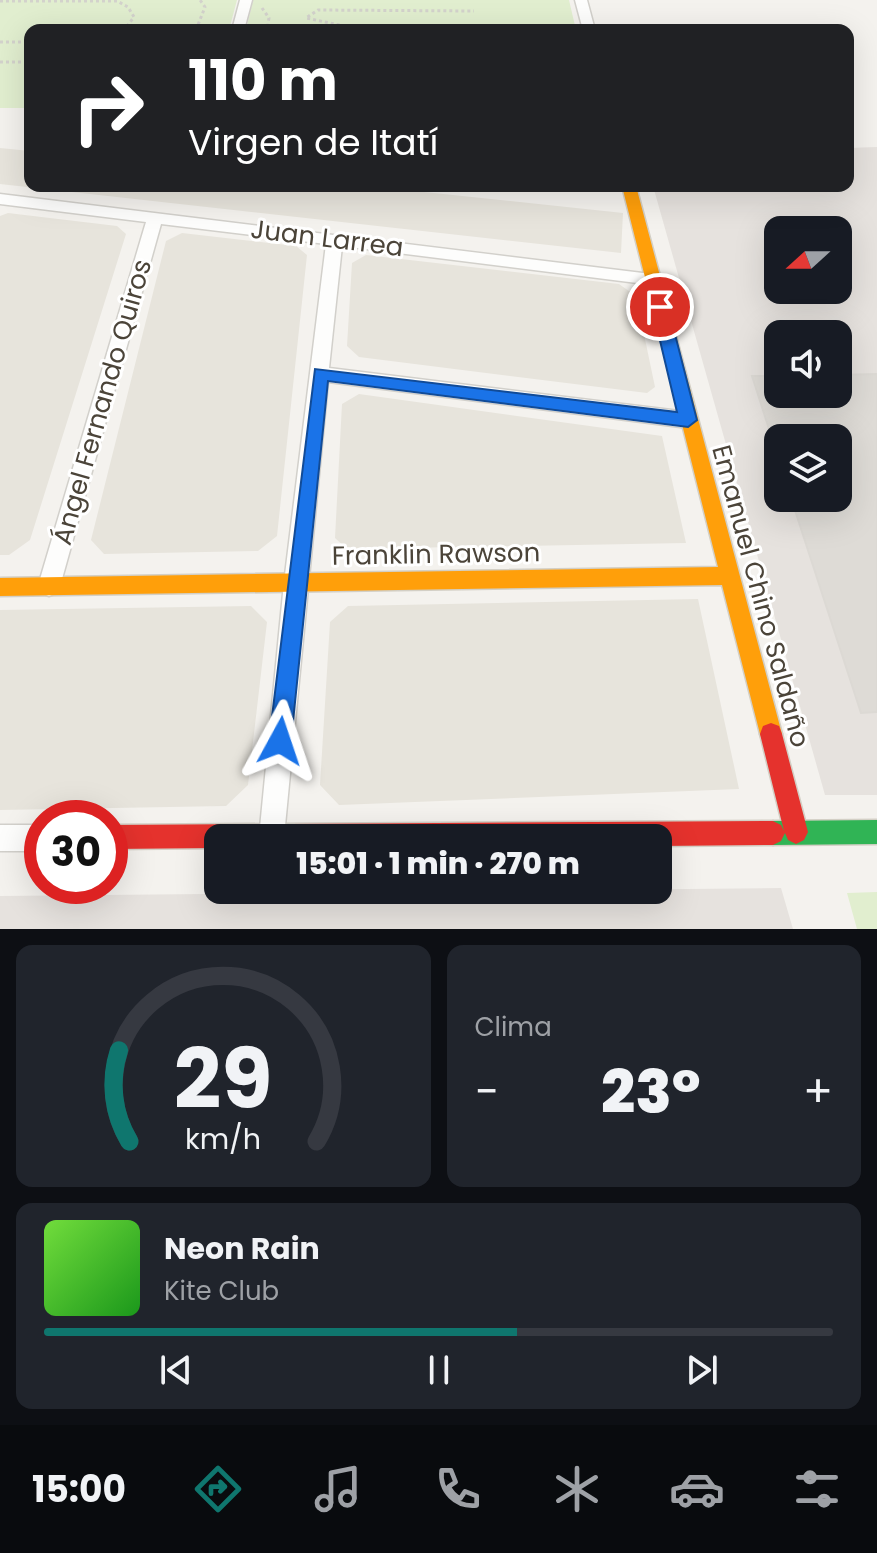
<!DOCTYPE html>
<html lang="es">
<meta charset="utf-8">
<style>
:root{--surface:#171b24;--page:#20242c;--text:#f1f3f6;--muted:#9ea1a6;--line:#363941;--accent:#0f766e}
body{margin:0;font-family:Poppins,sans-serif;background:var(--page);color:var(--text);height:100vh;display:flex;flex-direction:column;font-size:30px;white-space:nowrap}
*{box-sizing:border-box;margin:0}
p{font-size:26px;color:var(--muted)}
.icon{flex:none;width:44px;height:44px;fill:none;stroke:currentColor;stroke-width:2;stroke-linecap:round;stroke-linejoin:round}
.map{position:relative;height:929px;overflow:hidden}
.side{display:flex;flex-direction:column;gap:16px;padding:16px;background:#0d0f14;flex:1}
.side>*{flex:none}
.guide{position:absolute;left:24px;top:24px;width:830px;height:168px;border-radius:16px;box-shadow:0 8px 32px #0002;background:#202124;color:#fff;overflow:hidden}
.needle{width:52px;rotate:249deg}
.controls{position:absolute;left:764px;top:216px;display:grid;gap:16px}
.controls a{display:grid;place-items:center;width:88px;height:88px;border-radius:16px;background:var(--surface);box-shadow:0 8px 32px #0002;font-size:40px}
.speed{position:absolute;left:24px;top:800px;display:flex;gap:16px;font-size:40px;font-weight:700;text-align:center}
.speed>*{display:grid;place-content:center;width:104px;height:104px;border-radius:50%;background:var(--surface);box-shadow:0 8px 32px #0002;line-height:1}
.speed .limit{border:12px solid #d22;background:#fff;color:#111}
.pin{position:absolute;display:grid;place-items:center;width:68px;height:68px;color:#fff;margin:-34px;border:4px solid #fff;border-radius:50%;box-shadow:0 2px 8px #0007}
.me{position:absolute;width:88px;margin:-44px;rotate:5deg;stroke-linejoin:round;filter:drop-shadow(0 0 6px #0008)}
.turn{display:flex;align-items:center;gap:28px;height:168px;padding:0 32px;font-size:36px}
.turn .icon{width:104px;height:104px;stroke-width:2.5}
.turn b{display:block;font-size:56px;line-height:68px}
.big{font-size:60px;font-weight:800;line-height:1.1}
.side .card{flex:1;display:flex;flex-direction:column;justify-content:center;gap:12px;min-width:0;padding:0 28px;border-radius:16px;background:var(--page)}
.side .dial{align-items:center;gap:0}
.dial svg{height:208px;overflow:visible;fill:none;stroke:var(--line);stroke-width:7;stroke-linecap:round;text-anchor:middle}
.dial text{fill:var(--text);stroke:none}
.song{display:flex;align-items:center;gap:24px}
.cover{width:96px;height:96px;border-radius:12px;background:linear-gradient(135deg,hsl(100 70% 55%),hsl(120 70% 35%))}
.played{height:8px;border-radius:4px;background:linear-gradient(90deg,var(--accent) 60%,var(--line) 60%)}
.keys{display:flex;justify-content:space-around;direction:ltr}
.heat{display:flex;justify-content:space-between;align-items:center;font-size:44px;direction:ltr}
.side .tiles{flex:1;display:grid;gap:16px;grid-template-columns:1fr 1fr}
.card:last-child{grid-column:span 2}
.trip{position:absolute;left:204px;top:824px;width:468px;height:80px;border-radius:16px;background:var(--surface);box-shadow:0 8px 32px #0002;font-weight:800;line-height:80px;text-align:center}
.tab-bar{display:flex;height:128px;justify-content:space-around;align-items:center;background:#090b0e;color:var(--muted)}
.tab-bar .icon{width:56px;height:56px}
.tab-bar .current{color:var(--accent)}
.tab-bar b{font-size:36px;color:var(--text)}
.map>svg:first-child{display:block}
.residential{fill:#e7e4dc}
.industrial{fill:#e6e2de;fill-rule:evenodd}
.green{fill:#e1eecf}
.building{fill:#dedbd6;stroke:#dcd9d4;stroke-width:2}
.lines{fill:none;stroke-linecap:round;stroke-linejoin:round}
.street-casing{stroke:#d2d0cb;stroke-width:3}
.fast-casing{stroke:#d3cfc5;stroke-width:3}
.slow-casing{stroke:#d3cfc5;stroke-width:3}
.jam-casing{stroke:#d3cfc5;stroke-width:3}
.path{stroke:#d3d2cc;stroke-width:3;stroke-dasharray:3 3;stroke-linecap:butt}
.street{fill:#fdfdfc;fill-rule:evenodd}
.fast{fill:#30b455;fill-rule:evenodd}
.slow{fill:#ff9f0a;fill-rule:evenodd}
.jam{fill:#e5322d;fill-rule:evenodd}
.route{fill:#1a73e8;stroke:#114b97;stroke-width:2}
.labels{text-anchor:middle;stroke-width:6;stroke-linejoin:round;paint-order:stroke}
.street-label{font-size:26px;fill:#4b4439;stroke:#fff}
</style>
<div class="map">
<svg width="877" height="929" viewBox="0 0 877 929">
<rect width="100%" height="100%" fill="#f4f2ee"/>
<path class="residential" d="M 0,148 L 30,151 L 30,186 L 367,186 L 623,213 L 621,253 L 0,184 Z
M 8,213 L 117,226 L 126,234 L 30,540 L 9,555 L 0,555 L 0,216 Z
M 182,233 L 296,246 L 307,255 L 277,536 L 258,551 L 104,554 L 91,540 L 166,241 Z
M 366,255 L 619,284 L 636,296 L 655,387 L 647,393 L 359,357 L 347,346 L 352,263 Z
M 359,394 L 662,436 L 686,543 L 347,549 L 335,538 L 342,404 Z
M 698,599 L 739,789 L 339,805 L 320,785 L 330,622 L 348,606 Z
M 251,606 L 267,622 L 248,785 L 226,806 L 0,810 L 0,610 Z"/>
<path class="industrial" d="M 877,147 L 877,795 L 825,795 L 653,186 L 848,186 L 848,148 ZM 778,230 L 838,230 L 838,290 L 778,290 ZM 778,334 L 838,334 L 838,394 L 778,394 ZM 778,438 L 838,438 L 838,498 L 778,498 Z
M 781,888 L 793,929 L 0,929 L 0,896 Z"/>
<path class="green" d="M 0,0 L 237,0 L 229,30 L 30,30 L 30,108 L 0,108 Z
M 253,0 L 569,0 L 576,30 L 246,30 Z
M 877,892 L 877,929 L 857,929 L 847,893 Z"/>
<path class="building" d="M 877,374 L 877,712 L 861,713 L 791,498 L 838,498 L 838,438 L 778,438 L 778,457 L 752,376 L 778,376 L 778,394 L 838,394 L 838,375 Z"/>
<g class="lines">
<g class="street-casing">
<path id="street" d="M 240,0 L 252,0 L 244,30 L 232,30 Z
M 575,0 L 587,0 L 595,30 L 583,30 Z
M 0,194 L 659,275 L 661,279 L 653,285 L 342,246 L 329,368 L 688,412 L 698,420 L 688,428 L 328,382 L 284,836 L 259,838 L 284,583 L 326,244 L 161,224 L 60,586 L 57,593 L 49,596 L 41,593 L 38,586 L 146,222 L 0,204 Z
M 0,825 L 42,825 L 42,851 L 0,851 Z"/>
</g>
<g class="fast-casing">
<path id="fast" d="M 877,820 L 877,844 L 773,845 L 765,841 L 761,833 L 765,825 L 773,821 Z"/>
</g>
<g class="slow-casing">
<path id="slow" d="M 622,186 L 636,186 L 782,734 L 779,742 L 771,745 L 763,742 L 760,734 L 722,585 L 0,596 L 0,578 L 718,567 Z"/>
</g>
<g class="jam-casing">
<path id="jam" d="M 771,723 L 779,726 L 782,734 L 808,832 L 804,840 L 796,844 L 788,840 L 785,833 L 781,841 L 773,845 L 658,846 L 658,838 L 218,838 L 218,848 L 110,849 L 110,825 L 773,821 L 781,825 L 784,831 L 760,734 L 763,726 Z"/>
</g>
<path class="path" d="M 0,1 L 117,1 L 128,7 L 134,17 L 124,30
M 262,8 L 269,18 L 267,30
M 196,30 L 205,7 L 200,0
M 363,30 L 306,18 L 318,10 L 474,11
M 0,42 L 30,42
M 0,62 L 30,62"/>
<use href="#street" class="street"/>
<use href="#fast" class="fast"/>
<use href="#slow" class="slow"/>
<use href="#jam" class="jam"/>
</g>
<path class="route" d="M 660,301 L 668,307 L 697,420 L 688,427 L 328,381 L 291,741 L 288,749 L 280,752 L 272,749 L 269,741 L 315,369 L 677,412 L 652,307 Z"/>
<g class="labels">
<g class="street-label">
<text transform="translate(327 238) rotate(7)" y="9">Juan Larrea</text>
<text transform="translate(102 402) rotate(-74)" y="9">Ángel Fernando Quiros</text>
<text transform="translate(436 554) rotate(-1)" y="9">Franklin Rawson</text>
<text transform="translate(761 596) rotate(75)" y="9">Emanuel Chino Saldaño</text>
</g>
</g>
</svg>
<div class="controls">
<a><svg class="needle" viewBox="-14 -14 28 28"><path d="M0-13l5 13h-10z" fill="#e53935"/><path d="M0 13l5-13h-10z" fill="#9ea1a6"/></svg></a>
<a><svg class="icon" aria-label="sound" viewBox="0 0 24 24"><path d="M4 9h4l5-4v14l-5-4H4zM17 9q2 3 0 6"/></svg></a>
<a><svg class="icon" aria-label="layers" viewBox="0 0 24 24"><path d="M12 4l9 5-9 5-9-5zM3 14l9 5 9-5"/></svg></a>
</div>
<div class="speed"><div class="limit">30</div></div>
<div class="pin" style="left:660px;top:307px;background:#d93025"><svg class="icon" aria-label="arrive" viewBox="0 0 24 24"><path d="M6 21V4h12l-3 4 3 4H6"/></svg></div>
<svg class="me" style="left:280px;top:741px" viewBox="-20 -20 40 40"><path d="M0-17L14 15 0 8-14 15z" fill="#1a73e8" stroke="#fff" stroke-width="4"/></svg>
<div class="trip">15:01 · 1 min · 270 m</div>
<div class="guide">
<div class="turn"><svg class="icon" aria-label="right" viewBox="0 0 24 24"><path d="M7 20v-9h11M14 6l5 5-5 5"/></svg><div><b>110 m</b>Virgen de Itatí</div></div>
</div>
</div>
<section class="side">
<div class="tiles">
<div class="card dial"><svg viewBox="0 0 100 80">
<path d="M14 69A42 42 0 1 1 86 69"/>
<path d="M14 69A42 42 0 0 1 10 34" stroke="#0f766e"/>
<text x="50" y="56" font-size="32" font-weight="700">29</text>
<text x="50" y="72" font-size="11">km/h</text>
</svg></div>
<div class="card"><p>Clima</p>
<div class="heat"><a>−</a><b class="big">23°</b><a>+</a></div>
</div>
<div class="card">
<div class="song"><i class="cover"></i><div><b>Neon Rain</b><p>Kite Club</p></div></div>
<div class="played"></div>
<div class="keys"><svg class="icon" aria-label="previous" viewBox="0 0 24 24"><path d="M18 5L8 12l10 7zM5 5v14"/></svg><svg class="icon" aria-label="pause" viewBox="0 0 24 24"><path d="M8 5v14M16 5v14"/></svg><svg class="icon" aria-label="next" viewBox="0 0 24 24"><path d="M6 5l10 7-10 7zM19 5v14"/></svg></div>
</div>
</div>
</section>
<nav class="tab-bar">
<b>15:00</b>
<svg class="icon current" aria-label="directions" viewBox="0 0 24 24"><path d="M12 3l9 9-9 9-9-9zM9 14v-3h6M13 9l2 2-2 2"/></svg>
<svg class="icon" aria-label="music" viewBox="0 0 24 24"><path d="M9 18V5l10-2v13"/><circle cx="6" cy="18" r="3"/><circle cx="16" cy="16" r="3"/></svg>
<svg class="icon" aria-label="phone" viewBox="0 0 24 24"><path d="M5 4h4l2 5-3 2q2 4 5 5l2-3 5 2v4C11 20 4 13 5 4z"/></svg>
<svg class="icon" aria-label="climate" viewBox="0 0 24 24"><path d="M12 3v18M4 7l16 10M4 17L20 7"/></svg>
<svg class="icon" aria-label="car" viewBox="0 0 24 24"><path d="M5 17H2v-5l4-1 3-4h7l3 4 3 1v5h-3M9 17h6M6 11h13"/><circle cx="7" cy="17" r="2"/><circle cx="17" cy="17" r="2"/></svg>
<svg class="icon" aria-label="filters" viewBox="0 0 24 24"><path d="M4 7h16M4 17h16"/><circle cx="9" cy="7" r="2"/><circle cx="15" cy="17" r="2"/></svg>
</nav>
